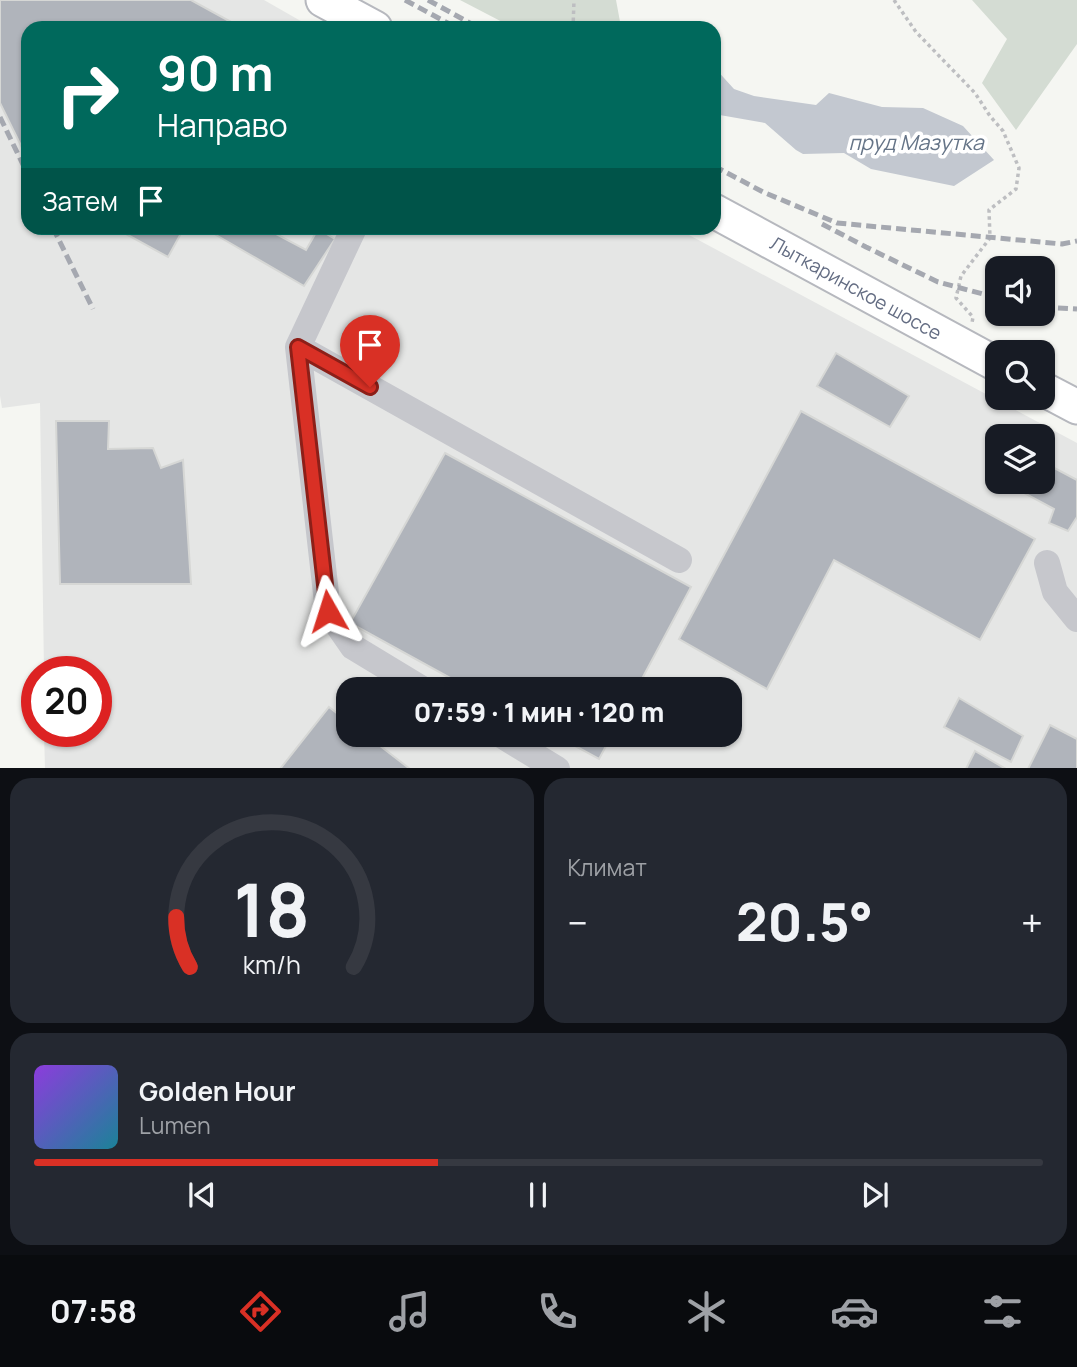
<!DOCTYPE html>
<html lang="ru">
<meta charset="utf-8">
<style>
:root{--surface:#171b24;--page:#242831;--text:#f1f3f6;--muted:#9ea1a6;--line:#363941;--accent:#d93025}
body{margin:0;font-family:Manrope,sans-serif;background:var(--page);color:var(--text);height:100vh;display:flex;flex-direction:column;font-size:26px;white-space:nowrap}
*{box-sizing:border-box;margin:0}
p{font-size:23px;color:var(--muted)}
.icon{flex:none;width:38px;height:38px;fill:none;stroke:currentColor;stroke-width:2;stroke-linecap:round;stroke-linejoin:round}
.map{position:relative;height:768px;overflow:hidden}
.side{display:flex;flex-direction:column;gap:10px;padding:10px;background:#0d0f14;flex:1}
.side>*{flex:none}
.banner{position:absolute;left:21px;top:21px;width:700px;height:214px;border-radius:21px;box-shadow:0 2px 5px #0004;background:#00695c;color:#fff;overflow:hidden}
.controls{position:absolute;left:985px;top:256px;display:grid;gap:14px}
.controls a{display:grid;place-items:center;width:70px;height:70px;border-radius:14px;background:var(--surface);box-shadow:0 2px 5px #0004;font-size:35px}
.speed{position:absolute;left:21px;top:656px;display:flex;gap:14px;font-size:35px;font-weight:700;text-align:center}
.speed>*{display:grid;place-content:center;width:91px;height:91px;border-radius:50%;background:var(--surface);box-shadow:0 2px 5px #0004;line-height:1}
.speed .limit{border:10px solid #d22;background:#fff;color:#111}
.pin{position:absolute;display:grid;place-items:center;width:60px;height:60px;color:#fff;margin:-72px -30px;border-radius:50% 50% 50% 0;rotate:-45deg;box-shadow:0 0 7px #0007}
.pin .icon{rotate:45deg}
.me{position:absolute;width:77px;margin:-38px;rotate:354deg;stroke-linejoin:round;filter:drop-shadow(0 0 5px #0008)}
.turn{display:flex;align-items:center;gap:24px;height:147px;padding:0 21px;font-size:32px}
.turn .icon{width:91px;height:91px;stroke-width:2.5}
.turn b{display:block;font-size:49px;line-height:60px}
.then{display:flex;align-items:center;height:66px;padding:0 21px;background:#0003;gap:14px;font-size:26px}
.big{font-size:52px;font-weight:800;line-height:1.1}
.side .tile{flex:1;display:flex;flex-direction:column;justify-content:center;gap:10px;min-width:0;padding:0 24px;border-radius:21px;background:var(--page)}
.side .dial{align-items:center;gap:0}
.dial svg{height:182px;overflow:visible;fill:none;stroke:var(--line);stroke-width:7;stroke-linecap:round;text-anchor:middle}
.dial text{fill:var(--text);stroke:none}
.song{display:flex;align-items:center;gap:21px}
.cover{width:84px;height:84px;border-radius:10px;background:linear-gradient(135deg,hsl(270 70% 55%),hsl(190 70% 35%))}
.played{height:7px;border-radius:4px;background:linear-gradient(90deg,var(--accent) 40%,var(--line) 40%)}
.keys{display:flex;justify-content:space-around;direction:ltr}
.heat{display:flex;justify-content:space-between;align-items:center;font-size:38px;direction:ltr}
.side .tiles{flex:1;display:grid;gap:10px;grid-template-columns:1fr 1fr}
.tile:last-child{grid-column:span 2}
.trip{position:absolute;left:336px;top:677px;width:406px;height:70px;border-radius:21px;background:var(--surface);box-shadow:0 2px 5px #0004;font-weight:800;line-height:70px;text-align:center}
.menu{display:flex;height:112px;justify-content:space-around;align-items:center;background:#090b0e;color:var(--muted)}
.menu .icon{width:49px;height:49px}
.menu .selected{color:var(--accent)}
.menu b{font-size:32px;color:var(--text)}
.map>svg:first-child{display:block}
.built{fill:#e5e6e5;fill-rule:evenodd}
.green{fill:#d4dcd3}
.water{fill:#c3c8d0}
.building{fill:#b0b4bb;stroke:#d6d7d5;stroke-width:2}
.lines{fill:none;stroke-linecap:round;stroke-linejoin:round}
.major-casing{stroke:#b6b8be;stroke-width:37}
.path{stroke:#bdbec1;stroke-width:3.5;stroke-dasharray:3.5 3.5;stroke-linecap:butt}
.minor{stroke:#c6c7cc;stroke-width:26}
.major{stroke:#fff;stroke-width:33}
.rail{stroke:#a5a8b0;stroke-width:5;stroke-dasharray:10 5;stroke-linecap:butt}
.route-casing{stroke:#8d1f18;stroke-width:18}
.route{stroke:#d93025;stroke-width:12}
.labels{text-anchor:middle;stroke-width:7;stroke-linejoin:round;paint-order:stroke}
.street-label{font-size:19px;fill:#646d83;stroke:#fff}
.water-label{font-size:21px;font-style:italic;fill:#657487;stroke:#fff}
</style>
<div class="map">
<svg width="1077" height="769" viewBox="0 0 1077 769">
<rect width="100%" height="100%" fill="#f5f6f2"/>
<path class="built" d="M 0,0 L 264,0 L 313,28 L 28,28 L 28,228 L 676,228 L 1077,443 L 1077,768 L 45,768 L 44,732 L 96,732 L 96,672 L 44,672 L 40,403 L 2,408 L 0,396 ZM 998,436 L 1043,436 L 1043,481 L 998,481 ZM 348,690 L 730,690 L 730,735 L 348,735 Z"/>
<path class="green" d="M 460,0 L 616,0 L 621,27 L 619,28 L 514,28 Z
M 972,0 L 1077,0 L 1077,44 L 1016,130 L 982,83 L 1007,39 Z"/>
<path class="water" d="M 714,67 L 734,89 L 754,96 L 816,105 L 829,93 L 882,107 L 923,108 L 963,126 L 994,160 L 954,186 L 871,169 L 844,153 L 803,154 L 796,150 L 765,123 L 714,114 Z"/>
<path class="building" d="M 0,0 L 191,0 L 242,28 L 28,28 L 28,160 L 0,103 Z
M 115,228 L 184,228 L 168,257 Z
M 220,228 L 265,228 L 306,250 L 318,229 L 335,239 L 304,286 L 216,235 Z
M 836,353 L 909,396 L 890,427 L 817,386 Z
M 801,411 L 1035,539 L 980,640 L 834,560 L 767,689 L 679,639 Z
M 56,421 L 109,421 L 108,449 L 153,448 L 161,468 L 183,460 L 191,584 L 60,584 Z
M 445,453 L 691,587 L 636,690 L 472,690 L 350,623 Z
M 1043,462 L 1077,480 L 1077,517 L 1068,531 L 1049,523 L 1054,509 L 1002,481 L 1043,481 Z
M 959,698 L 1023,736 L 1011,762 L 944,727 Z
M 329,707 L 348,722 L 348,735 L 366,735 L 410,769 L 280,769 Z
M 1050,725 L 1077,739 L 1077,769 L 1028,769 Z
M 555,735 L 612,735 L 599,759 Z
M 975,751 L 1006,769 L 966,769 Z"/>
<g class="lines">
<g class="major-casing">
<path id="major" d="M 323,0 L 375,28
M 714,211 L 998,365
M 1043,389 L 1077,407"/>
</g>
<path class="path" d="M 894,0 L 916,32 L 975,93 L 990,116 L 1003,131 L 1019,168 L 1016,189 L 989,210 L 990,238 L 961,276 L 956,298 L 973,317 L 972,323
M 573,28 L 574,0"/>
<path class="minor" d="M 354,228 L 298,347 L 679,560
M 298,347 L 328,611 L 353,647 L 424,690
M 1047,563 L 1055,592 L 1077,619
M 501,735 L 557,769"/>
<use href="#major" class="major"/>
<path class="rail" d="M 405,0 L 457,28
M 428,0 L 479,28
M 0,117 L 28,175
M 714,166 L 763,192 L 837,223 L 1062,244 L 1077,241
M 822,224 L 866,247 L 938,282 L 998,298
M 53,228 L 93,309
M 1043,307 L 1077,309"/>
</g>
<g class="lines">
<g class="route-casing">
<path id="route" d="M 328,611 L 298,347 L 370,387"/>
</g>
<use href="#route" class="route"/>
</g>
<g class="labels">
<g class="street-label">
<text transform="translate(856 288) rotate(29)" y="7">Лыткаринское шоссе</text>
</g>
<g class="water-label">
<text x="916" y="150">пруд Мазутка</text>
</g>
</g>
</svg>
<div class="controls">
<a><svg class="icon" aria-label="sound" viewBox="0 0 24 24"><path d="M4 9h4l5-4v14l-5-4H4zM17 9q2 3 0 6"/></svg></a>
<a><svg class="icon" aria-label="search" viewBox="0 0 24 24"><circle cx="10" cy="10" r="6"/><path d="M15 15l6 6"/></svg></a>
<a><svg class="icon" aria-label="layers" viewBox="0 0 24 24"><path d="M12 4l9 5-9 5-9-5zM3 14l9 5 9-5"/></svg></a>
</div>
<div class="speed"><div class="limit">20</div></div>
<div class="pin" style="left:370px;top:387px;background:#d93025"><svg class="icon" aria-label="arrive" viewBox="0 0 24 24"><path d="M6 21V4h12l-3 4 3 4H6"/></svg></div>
<svg class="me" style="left:328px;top:611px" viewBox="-20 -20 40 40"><path d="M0-17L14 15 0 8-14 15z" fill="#d93025" stroke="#fff" stroke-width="4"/></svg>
<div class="trip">07:59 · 1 мин · 120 m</div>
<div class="banner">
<div class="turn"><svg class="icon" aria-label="right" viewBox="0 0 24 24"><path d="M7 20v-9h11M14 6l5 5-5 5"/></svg><div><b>90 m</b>Направо</div></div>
<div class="then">Затем<svg class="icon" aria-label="arrive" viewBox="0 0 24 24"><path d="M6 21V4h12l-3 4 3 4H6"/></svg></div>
</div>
</div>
<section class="side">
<div class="tiles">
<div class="tile dial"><svg viewBox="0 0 100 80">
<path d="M14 69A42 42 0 1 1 86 69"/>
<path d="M14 69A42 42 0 0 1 8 47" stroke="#d93025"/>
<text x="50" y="56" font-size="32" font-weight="700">18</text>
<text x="50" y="72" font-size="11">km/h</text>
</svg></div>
<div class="tile"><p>Климат</p>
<div class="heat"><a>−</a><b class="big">20.5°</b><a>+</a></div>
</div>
<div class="tile">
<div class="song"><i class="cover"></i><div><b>Golden Hour</b><p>Lumen</p></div></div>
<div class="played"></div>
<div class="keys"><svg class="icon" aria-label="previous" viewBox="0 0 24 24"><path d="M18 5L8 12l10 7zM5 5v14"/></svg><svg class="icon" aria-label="pause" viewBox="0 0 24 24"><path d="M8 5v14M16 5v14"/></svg><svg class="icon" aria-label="next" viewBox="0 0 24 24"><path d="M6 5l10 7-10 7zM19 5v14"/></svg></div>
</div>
</div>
</section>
<nav class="menu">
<b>07:58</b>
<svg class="icon selected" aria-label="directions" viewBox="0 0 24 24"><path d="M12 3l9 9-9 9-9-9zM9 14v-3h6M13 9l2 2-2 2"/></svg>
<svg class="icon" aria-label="music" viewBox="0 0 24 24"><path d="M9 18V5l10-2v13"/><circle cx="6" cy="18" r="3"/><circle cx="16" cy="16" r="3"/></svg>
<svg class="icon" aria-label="phone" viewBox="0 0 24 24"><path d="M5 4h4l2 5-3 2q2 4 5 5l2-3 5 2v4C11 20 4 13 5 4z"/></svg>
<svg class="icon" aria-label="climate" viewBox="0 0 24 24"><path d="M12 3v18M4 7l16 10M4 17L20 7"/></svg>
<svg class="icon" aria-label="car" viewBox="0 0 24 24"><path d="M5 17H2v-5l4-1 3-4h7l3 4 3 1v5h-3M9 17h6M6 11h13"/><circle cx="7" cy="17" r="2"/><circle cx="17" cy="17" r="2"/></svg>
<svg class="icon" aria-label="filters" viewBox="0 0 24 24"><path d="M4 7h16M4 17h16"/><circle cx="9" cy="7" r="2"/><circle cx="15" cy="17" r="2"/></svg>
</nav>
